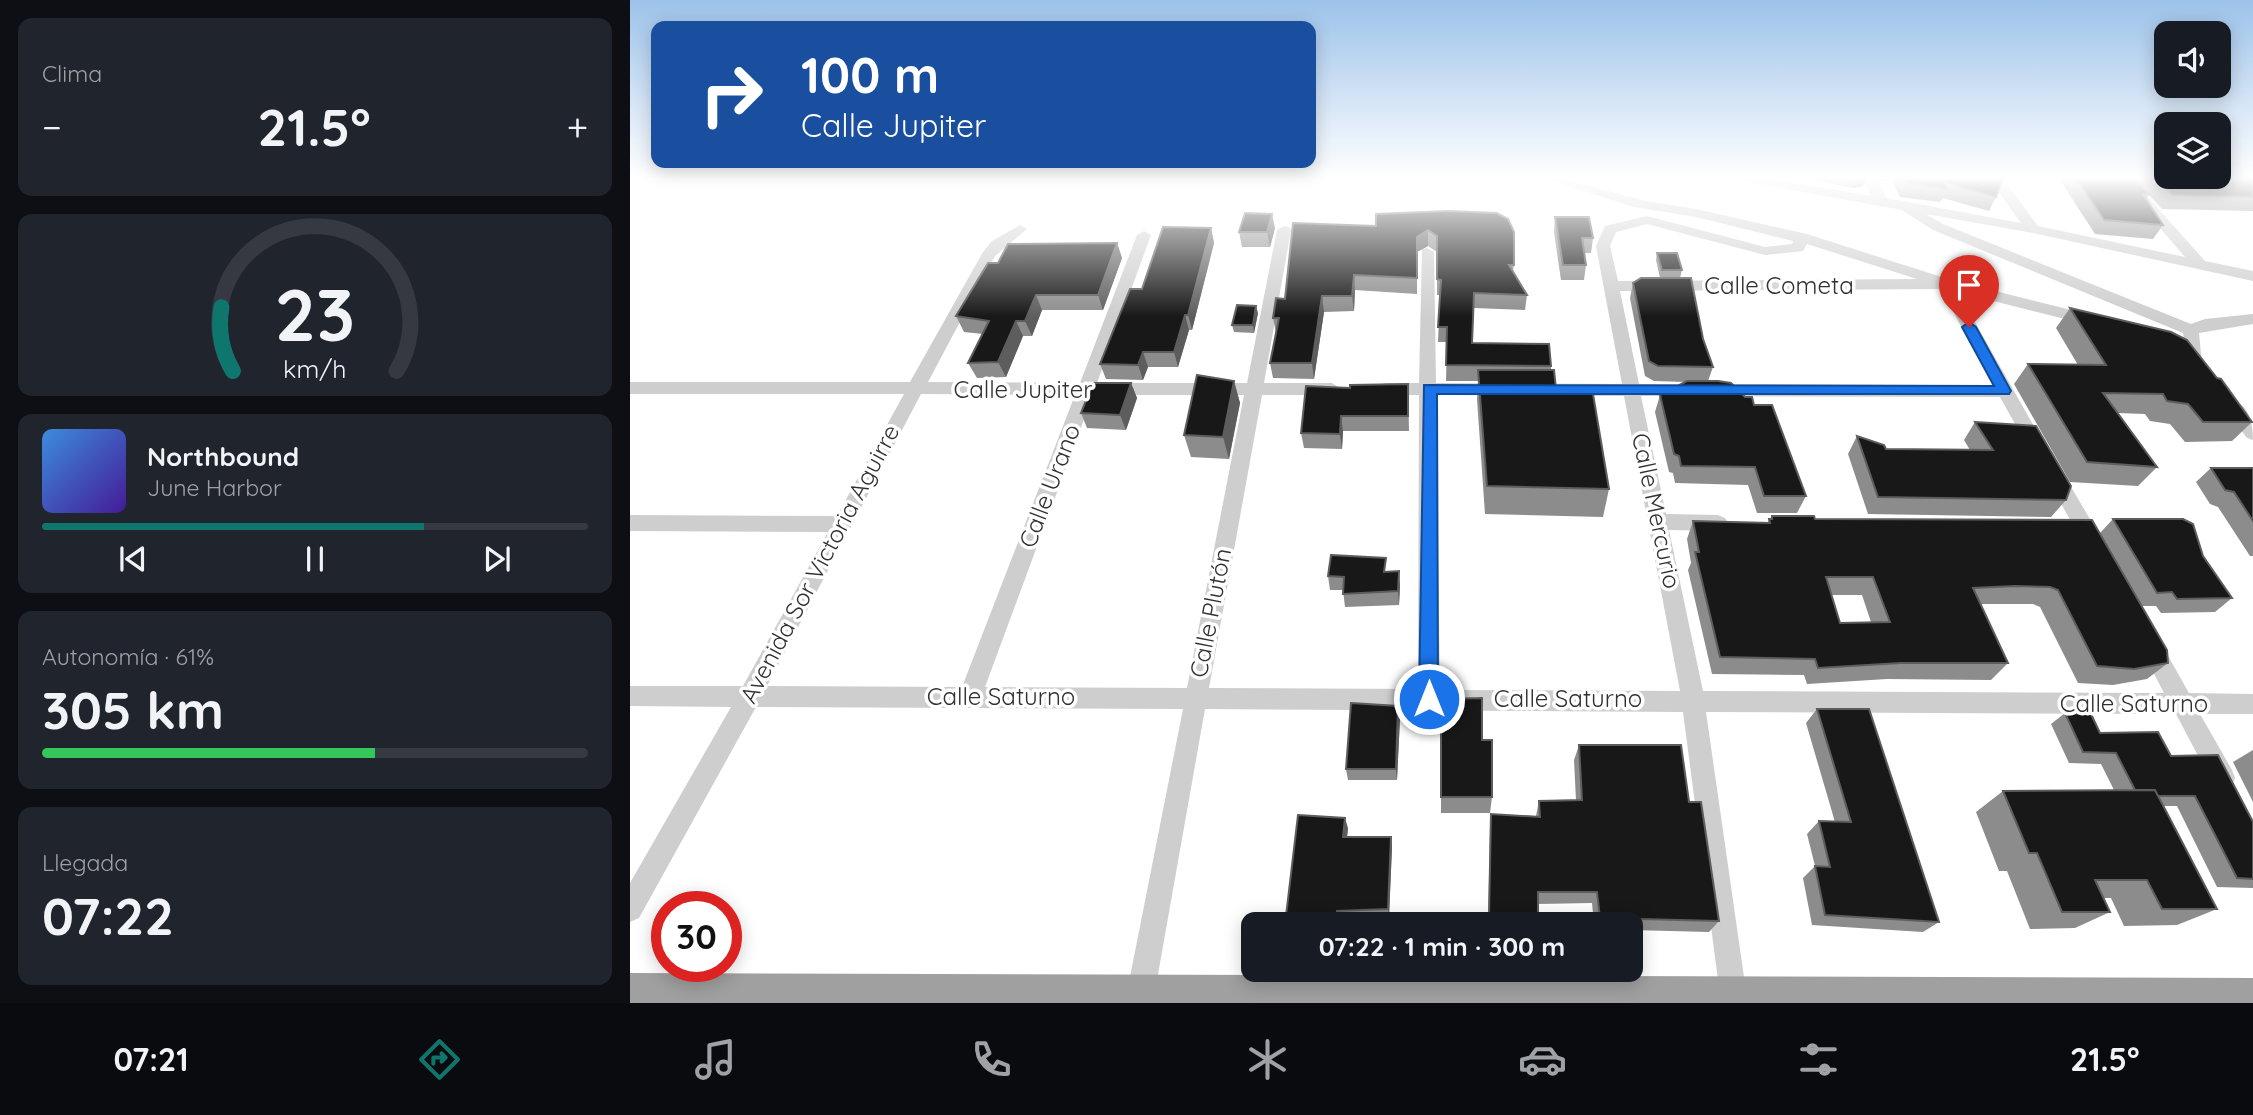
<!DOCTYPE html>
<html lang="es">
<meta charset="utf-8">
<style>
:root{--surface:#171b24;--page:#20242c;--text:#f1f3f6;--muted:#9ea1a6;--line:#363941;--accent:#0f766e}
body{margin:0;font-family:Quicksand,sans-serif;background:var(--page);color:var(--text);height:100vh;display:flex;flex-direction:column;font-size:26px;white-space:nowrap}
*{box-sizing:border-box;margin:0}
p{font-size:23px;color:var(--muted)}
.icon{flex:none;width:38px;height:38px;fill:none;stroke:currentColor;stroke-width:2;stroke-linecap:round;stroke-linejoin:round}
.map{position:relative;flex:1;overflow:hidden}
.sheet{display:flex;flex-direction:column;gap:18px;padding:18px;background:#0d0f14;width:630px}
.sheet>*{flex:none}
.guide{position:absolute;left:21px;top:21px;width:665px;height:147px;border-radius:14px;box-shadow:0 4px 18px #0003;background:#1a4fa0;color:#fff;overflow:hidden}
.fabs{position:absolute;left:1524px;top:21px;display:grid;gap:14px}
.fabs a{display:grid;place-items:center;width:77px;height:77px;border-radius:14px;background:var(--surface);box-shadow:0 4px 18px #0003;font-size:35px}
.speed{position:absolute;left:21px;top:891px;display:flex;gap:14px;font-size:35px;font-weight:700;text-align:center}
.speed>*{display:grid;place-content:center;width:91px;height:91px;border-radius:50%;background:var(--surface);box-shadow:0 4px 18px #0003;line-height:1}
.speed .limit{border:10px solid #d22;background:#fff;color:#111}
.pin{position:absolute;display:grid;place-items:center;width:60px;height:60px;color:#fff;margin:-72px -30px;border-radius:50% 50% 50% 0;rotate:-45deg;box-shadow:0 0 7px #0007}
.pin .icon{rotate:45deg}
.me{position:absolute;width:77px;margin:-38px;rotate:0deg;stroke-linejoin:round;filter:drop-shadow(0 0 5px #0008)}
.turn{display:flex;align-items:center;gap:24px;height:147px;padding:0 35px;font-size:32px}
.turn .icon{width:91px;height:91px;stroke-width:2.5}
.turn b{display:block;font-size:49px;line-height:60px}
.big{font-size:52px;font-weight:700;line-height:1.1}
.sheet .card{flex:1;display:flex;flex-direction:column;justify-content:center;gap:10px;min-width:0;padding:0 24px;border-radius:14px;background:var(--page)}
.sheet .dial{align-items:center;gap:0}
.dial svg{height:182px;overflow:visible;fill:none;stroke:var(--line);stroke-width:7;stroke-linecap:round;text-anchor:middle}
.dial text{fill:var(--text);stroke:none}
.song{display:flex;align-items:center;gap:21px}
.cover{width:84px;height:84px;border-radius:10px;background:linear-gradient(135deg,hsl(210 70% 55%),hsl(260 70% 35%))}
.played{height:7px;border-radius:4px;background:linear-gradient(90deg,var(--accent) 70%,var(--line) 70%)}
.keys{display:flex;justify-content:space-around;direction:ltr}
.heat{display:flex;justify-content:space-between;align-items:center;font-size:38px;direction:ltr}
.charge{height:10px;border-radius:5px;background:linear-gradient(90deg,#34c759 61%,var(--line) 0)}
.trip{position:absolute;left:611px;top:912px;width:402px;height:70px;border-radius:14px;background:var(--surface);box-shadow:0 4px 18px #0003;font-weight:700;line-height:70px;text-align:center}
.menu{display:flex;height:112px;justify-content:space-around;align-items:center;background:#090b0e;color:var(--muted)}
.menu .icon{width:49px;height:49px}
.menu .on{color:var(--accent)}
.menu b{font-size:32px;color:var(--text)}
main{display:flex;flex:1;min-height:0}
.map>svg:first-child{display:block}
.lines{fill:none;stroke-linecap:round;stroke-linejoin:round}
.minor{fill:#cecece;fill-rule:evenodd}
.trunk{fill:#a0a0a0;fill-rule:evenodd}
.wall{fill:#8c8c8c;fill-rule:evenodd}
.shaded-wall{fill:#5d5d5d}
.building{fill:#181818;stroke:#5d5d5d;stroke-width:2;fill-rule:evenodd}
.route{fill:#1a73e8;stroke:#114b97;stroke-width:2}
.labels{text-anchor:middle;stroke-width:7;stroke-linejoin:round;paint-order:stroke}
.street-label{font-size:24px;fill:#313131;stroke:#fff}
</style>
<main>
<section class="sheet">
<div class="card"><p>Clima</p>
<div class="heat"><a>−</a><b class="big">21.5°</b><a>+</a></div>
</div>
<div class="card dial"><svg viewBox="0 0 100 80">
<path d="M14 69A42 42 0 1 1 86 69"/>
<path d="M14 69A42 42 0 0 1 9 41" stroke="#0f766e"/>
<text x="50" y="56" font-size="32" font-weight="700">23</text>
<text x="50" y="72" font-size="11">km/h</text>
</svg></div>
<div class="card">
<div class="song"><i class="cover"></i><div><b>Northbound</b><p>June Harbor</p></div></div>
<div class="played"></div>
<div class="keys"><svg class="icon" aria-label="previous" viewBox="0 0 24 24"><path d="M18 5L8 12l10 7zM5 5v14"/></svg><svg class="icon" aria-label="pause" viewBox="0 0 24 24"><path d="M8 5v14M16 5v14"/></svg><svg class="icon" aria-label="next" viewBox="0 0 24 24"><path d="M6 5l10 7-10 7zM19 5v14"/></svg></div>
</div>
<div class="card"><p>Autonomía · 61%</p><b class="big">305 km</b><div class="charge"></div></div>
<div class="card"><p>Llegada</p><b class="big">07:22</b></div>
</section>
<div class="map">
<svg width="1623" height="1003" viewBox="0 0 1623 1003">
<rect width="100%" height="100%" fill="#fff"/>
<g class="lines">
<path class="minor" d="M 909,177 L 929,177 L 1011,200 L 1066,209 L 1177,234 L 1321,280 L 1465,316 L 1467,320 L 1459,325 L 1328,292 L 1415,446 L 1406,453 L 1400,451 L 1370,397 L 1011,396 L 1036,514 L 1088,515 L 1095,518 L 1098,523 L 1095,528 L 1088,531 L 1039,530 L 1073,691 L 1534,693 L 1509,645 L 1512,638 L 1520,635 L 1528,638 L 1559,693 L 1623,694 L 1623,714 L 1570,714 L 1602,770 L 1605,778 L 1602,786 L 1593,790 L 1584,786 L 1546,714 L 1076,712 L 1117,998 L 1115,1003 L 1091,1003 L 1053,712 L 575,709 L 524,997 L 521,1003 L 499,1003 L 496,997 L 553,709 L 126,707 L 9,918 L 0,922 L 0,883 L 101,707 L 0,706 L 0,686 L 113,686 L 198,532 L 0,531 L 0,515 L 207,516 L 274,394 L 0,394 L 0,382 L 280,382 L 353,252 L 362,241 L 390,225 L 397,229 L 365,256 L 298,382 L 450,383 L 507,235 L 514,231 L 521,235 L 467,383 L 617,383 L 647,230 L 654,226 L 659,227 L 661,230 L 634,383 L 702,383 L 711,389 L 702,395 L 632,395 L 579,688 L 788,689 L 789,395 L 754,395 L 745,389 L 754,383 L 789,383 L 792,249 L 797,248 L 804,252 L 806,383 L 992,384 L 966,246 L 975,226 L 1017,216 L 1135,247 L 1162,244 L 1163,241 L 1066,217 L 1004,207 ZM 1017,224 L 1135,255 L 1173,251 L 1177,244 L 1287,279 L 988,281 L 980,246 L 986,232 ZM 1311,289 L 1363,385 L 1009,384 L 990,291 ZM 291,394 L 445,395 L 332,687 L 137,686 ZM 463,395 L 614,395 L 557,688 L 355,687 ZM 806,395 L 994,396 L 1050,691 L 810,690 Z
M 1106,177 L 1133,177 L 1241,196 L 1232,177 L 1245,177 L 1256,198 L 1391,223 L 1358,177 L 1372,177 L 1408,226 L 1555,257 L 1486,177 L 1500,177 L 1575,261 L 1623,271 L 1623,281 L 1403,233 L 1296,214 L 1313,224 L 1561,324 L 1575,319 L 1623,314 L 1623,324 L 1569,333 L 1572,365 L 1570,369 L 1558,369 L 1553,333 L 1303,230 L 1272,210 L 1113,181 Z
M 1601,399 C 1619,404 1623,423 1623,440 L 1617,438 L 1592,405 Z
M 1424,468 L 1431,470 L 1470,536 L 1473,542 L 1470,548 L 1456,548 L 1415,475 Z"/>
<path class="trunk" d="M 0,973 L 1623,978 L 1623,1003 L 0,1003 Z"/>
</g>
<path class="wall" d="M 1168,177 L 1237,177 L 1233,186 L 1223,188 Z
M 1247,177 L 1372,177 L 1366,197 L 1359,211 L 1313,198 L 1310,202 L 1270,197 L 1261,179 L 1250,181 Z
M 1428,177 L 1623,177 L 1623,211 L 1532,209 L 1519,195 L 1516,199 L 1533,225 L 1523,239 L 1465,234 Z
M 819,211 L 884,265 L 883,271 L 897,295 L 895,310 L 844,308 L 842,343 L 921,366 L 921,370 L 926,389 L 979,489 L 973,517 L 855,514 L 847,399 L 848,381 L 816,381 L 817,342 L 808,342 L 810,295 L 807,295 L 807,252 L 798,246 L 787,252 L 787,294 L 725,290 L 724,311 L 694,312 L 684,379 L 643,378 L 640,363 L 646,333 L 643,318 L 655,299 L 746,226 Z
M 925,217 L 963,238 L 961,253 L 954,253 L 956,265 L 954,280 L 931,280 L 924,232 Z
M 581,228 L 584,243 L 562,330 L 559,330 L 548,367 L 518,367 L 513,380 L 476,379 L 470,364 L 512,289 Z
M 645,228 L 640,247 L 612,247 L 609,232 Z
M 487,243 L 492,258 L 473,310 L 412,310 L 402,336 L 393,336 L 376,377 L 347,378 L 338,363 L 353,334 L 334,332 L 326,316 L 368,263 Z
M 1027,253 L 1052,270 L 1050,278 L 1030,278 L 1026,260 Z
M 1003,283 L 1073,339 L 1083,367 L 1078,381 L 1124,405 L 1176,496 L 1167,513 L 1127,513 L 1118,485 L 1045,483 L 1043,473 L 1039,472 L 1025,412 L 1030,395 L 1056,382 L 1024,381 L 1015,376 L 1000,298 Z
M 1440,308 L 1587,378 L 1622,422 L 1602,441 L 1555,442 L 1540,424 L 1520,421 L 1515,414 L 1488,413 L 1527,467 L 1508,486 L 1440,482 L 1384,384 L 1398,364 L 1448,365 L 1426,328 Z
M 628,313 L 624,333 L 604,332 L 602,325 Z
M 604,381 L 610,403 L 599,459 L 561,457 L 554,435 Z
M 501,383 L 507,398 L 496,430 L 457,428 L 451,413 Z
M 778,384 L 779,431 L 713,431 L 712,449 L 674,448 L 671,433 L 720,388 Z
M 1345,422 L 1436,500 L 1421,517 L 1238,514 L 1218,454 L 1227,436 L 1256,449 L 1340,450 L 1334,440 Z
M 1581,468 L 1623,468 L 1623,556 L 1620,556 L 1588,507 L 1580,504 L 1566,482 Z
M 1142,516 L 1185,519 L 1470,533 L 1483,519 L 1573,556 L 1602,598 L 1585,612 L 1531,613 L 1526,606 L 1512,606 L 1538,663 L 1517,679 L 1483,685 L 1448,683 L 1410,607 L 1403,604 L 1351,604 L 1378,663 L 1361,680 L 1257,679 L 1177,684 L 1174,675 L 1082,674 L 1058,570 L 1061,563 L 1057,539 L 1063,521 L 1137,523 ZM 1201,595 L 1232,595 L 1241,622 L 1210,623 Z
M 757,572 L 770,585 L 769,605 L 715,607 L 713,590 L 700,590 L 698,576 Z
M 811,699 L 852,740 L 862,797 L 860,813 L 811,813 Z
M 1187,709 L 1309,922 L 1293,932 L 1182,925 L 1173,878 L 1185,866 L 1177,834 L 1189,821 L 1205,822 L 1176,723 Z
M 1435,713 L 1470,733 L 1541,756 L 1623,822 L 1623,888 L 1587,887 L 1547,806 L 1533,806 L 1587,909 L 1547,925 L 1494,926 L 1481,898 L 1473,898 L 1480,912 L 1445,928 L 1400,929 L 1377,871 L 1369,871 L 1346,812 L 1373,791 L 1484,790 L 1471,764 L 1439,763 L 1421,724 Z
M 770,718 L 767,780 L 718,780 L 716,769 Z
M 949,745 L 1059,802 L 1089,921 L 1079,932 L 1001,930 L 1001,924 L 964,924 L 962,903 L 908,904 L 908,919 L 907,924 L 858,924 L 860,827 L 861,814 L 906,816 L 909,801 L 946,800 L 944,760 Z
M 1623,750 L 1623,802 L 1603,762 Z
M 718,828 L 717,837 L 761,837 L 762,847 L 759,917 L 710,920 L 709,924 L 661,924 L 656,916 Z"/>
<path class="shaded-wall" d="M 1227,177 L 1237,177 L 1233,186 L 1223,188 Z
M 1252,177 L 1262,177 L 1261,179 L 1250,181 Z
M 642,214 L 645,228 L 640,247 L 637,232 Z
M 581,228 L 584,243 L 562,330 L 558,315 Z
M 798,230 L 798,246 L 787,252 L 787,294 L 787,237 Z
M 487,243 L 492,258 L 473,310 L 468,295 Z
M 724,275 L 725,290 L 724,311 L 722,296 Z
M 406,295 L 412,310 L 402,336 L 395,321 Z
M 692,296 L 694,312 L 684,379 L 682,363 Z
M 626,306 L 628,313 L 624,333 L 623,325 Z
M 555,315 L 559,330 L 548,367 L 544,352 Z
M 386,321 L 393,336 L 376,377 L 368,362 Z
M 513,352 L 518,367 L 513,380 L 508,365 Z
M 604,381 L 610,403 L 599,459 L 593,437 Z
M 501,383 L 507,398 L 496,430 L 490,415 Z
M 711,416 L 713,431 L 712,449 L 710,434 Z
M 769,571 L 770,585 L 769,605 L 768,591 Z
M 768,706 L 770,718 L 767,780 L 766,769 Z
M 715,818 L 718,828 L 716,847 L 713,837 Z
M 761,837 L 762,847 L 759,917 L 758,909 Z"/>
<path class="building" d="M 1272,177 L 1372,177 L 1373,179 L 1366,197 L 1315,183 L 1317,189 L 1276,183 Z
M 1445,177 L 1503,177 L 1519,194 L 1513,194 L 1533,225 L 1474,220 Z
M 1525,177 L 1623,177 L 1623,197 L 1542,195 Z
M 819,211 L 867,213 L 878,219 L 884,232 L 884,265 L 879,265 L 897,295 L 844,293 L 842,343 L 919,344 L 921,366 L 816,365 L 817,327 L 808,327 L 811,280 L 807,279 L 807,236 L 798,230 L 787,237 L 787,278 L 724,275 L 722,296 L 692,296 L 682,363 L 640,363 L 649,318 L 643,318 L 646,298 L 655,299 L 663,223 L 746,226 L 746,214 Z
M 615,213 L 642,214 L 637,232 L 609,232 Z
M 925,217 L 959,217 L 963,238 L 952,238 L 956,265 L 933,265 Z
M 533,227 L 581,228 L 558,315 L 555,315 L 544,352 L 513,352 L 508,365 L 470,364 L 500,289 L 512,289 Z
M 487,243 L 468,295 L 406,295 L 395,321 L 386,321 L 368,362 L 338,363 L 359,321 L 326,316 L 358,263 L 368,263 L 378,244 Z
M 1027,253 L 1047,253 L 1052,270 L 1032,270 Z
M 1011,278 L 1061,278 L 1073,339 L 1083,367 L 1028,366 L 1019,361 L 1003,283 Z
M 607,305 L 626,306 L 623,325 L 602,325 Z
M 1440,308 L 1541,332 L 1557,340 L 1587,378 L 1591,379 L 1622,422 L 1573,422 L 1558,404 L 1537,401 L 1533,394 L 1473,393 L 1527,467 L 1457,462 L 1398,364 L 1476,365 Z
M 848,370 L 924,370 L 926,389 L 962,388 L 979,489 L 857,486 Z
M 567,375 L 604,381 L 593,437 L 554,435 Z
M 1057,381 L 1088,381 L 1101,383 L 1115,397 L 1122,397 L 1124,405 L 1142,405 L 1176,496 L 1134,496 L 1125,467 L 1051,466 L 1049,456 L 1044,454 L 1030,395 Z
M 463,383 L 501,383 L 490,415 L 451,413 Z
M 778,384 L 778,416 L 711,416 L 710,434 L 671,433 L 676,386 L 720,388 L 720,385 Z
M 1345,422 L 1406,426 L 1441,486 L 1436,500 L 1248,497 L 1227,436 L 1254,445 L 1256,449 L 1363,450 Z
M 1581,468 L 1623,468 L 1623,521 L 1604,492 L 1595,490 Z
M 1142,516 L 1184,516 L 1185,519 L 1462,520 L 1537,650 L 1538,663 L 1504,669 L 1467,666 L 1428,590 L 1420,587 L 1385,586 L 1343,588 L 1378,663 L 1270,663 L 1188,668 L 1185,659 L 1090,657 L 1065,552 L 1069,552 L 1063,521 L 1140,523 L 1139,519 L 1142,519 ZM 1196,577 L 1243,577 L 1260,622 L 1210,623 Z
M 1483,519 L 1553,519 L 1563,524 L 1573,556 L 1602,598 L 1547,599 L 1542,592 L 1527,593 Z
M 701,555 L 756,558 L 754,572 L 769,571 L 768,591 L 713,594 L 714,577 L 698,576 Z
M 852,698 L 852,740 L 862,740 L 862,797 L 811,797 L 811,699 Z
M 721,703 L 768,706 L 766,769 L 716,769 Z
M 1187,709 L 1239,709 L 1309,922 L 1195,915 L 1185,866 L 1200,867 L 1189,821 L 1221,822 Z
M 1435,713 L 1461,714 L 1470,733 L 1528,732 L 1541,756 L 1588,755 L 1623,822 L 1623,879 L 1607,878 L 1565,796 L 1528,796 L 1525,790 L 1505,790 L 1486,753 L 1453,752 Z
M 949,745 L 1051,745 L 1059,802 L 1071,802 L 1089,921 L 970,918 L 967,892 L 908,892 L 908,919 L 859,916 L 861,814 L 910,817 L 909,801 L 952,800 Z
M 1525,790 L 1587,909 L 1532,909 L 1517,880 L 1465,880 L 1480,912 L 1432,912 L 1407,853 L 1399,853 L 1373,791 Z
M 668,815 L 715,818 L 713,837 L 761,837 L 758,909 L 707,911 L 706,916 L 656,916 Z"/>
<linearGradient id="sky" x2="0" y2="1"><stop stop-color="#9cc2ea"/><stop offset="0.56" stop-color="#fff"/><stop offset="1" stop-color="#fff" stop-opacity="0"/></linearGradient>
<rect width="1623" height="317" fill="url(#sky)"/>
<path class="route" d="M 1339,322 L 1346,327 L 1381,391 L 1379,394 L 807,394 L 808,699 L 806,705 L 799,708 L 792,705 L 789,699 L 794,385 L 1364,386 L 1332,327 Z"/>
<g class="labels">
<g class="street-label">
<text x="1149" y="294">Calle Cometa</text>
<text x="393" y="398">Calle Jupiter</text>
<text transform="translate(420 486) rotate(-69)" y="8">Calle Urano</text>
<text transform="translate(1026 511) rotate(78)" y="8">Calle Mercurio</text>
<text transform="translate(190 564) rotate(-62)" y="8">Avenida Sor Victoria Aguirre</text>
<text transform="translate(581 613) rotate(-79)" y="8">Calle Plutón</text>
<text x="371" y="705">Calle Saturno</text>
<text x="938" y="707">Calle Saturno</text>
<text x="1504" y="712">Calle Saturno</text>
</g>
</g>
</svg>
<div class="fabs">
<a><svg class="icon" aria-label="sound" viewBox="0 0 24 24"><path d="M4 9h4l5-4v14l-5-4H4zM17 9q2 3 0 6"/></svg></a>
<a><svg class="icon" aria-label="layers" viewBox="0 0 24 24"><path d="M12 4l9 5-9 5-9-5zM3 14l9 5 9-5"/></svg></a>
</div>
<div class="speed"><div class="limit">30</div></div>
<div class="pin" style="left:1339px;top:327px;background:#d93025"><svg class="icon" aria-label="arrive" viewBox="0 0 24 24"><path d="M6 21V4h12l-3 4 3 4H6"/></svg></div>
<svg class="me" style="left:799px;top:699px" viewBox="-20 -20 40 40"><circle r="17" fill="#1a73e8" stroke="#fff" stroke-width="3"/><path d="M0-11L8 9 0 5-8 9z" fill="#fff"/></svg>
<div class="trip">07:22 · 1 min · 300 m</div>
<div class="guide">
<div class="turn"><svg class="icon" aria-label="right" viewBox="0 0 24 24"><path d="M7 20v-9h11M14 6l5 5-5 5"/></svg><div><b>100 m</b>Calle Jupiter</div></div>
</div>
</div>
</main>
<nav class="menu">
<b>07:21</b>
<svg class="icon on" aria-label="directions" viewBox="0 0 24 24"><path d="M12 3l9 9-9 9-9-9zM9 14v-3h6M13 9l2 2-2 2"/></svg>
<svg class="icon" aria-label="music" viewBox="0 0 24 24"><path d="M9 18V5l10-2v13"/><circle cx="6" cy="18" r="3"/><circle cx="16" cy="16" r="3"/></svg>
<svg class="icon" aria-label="phone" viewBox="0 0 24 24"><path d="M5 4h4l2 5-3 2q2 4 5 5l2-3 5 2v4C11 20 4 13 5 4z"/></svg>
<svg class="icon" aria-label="climate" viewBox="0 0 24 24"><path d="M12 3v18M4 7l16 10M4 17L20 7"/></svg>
<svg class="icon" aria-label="car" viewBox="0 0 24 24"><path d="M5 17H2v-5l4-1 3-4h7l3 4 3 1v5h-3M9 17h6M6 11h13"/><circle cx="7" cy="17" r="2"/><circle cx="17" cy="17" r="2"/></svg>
<svg class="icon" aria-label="filters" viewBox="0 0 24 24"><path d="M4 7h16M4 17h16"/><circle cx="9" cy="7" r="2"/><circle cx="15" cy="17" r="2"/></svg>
<b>21.5°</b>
</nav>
